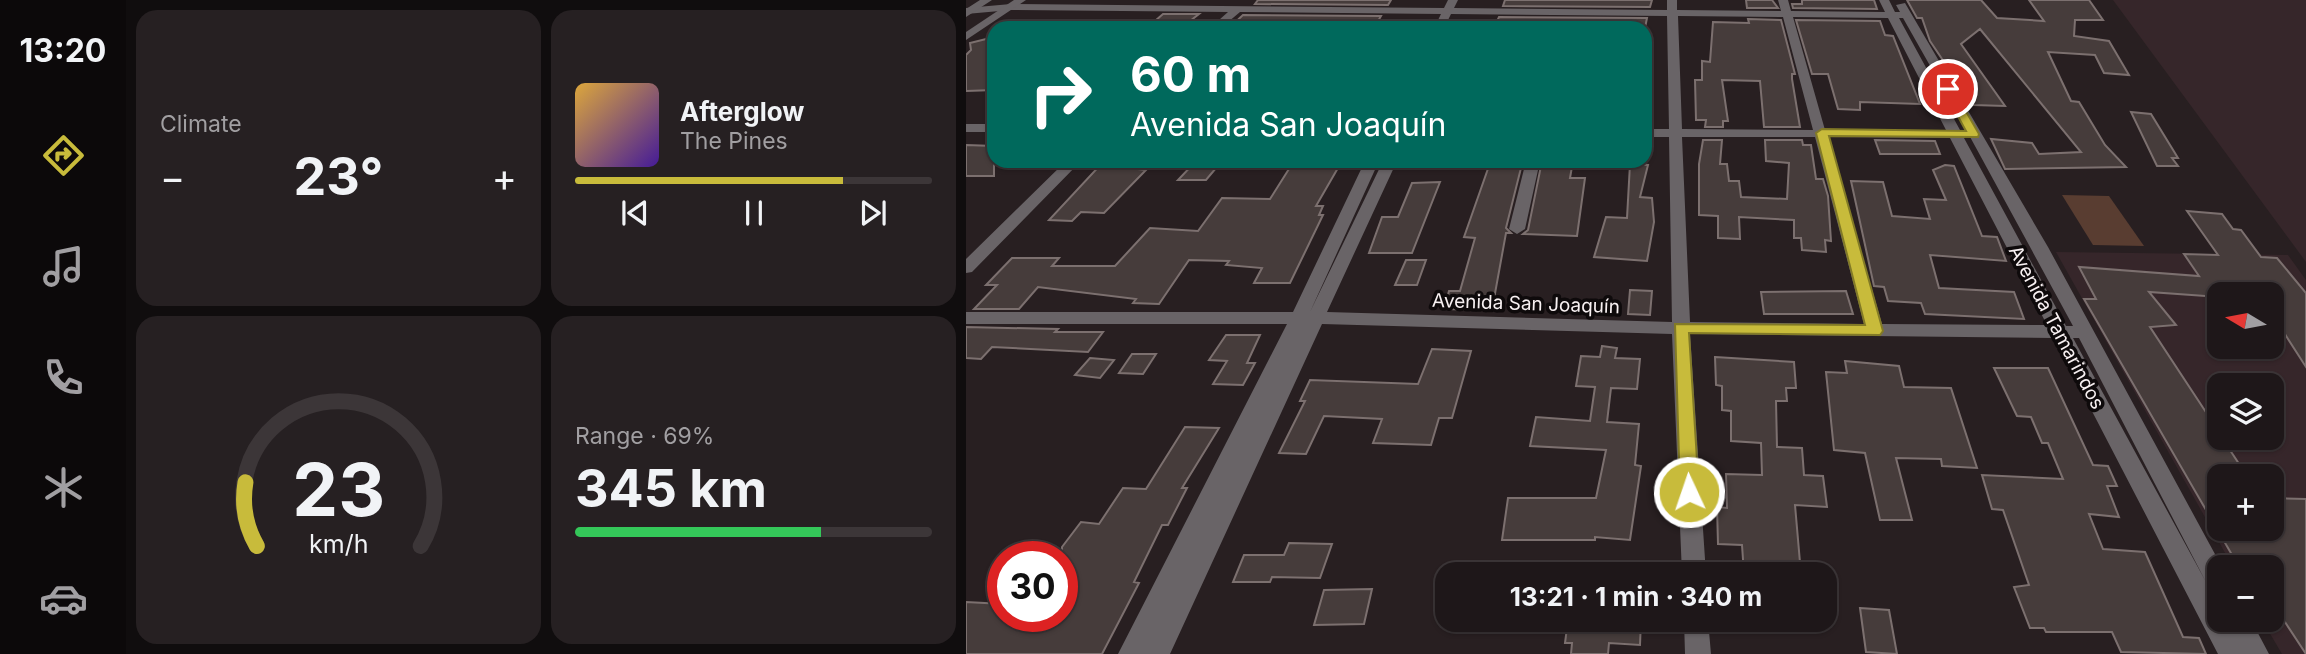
<!DOCTYPE html>
<meta charset="utf-8">
<style>
:root{--surface:#1e1719;--page:#262022;--text:#f1f3f6;--muted:#a19fa2;--line:#3c3638;--accent:#c8bb3b}
body{margin:0;font-family:Inter,sans-serif;background:var(--page);color:var(--text);height:100vh;display:flex;flex-direction:column;font-size:26px;white-space:nowrap}
*{box-sizing:border-box;margin:0}
p{font-size:23px;color:var(--muted)}
.icon{flex:none;width:38px;height:38px;fill:none;stroke:currentColor;stroke-width:2;stroke-linecap:round;stroke-linejoin:round}
.map{position:relative;flex:1;overflow:hidden}
.sheet{display:flex;flex-direction:column;gap:10px;padding:10px;background:#100d0e;width:840px}
.sheet>*{flex:none}
.banner{position:absolute;left:21px;top:21px;width:665px;height:147px;border-radius:21px;box-shadow:0 2px 5px #0004,0 0 0 2px var(--line);background:#00695c;color:#fff;overflow:hidden}
.needle{width:46px;rotate:280deg}
.tools{position:absolute;left:1241px;top:282px;display:grid;gap:14px}
.tools a{display:grid;place-items:center;width:77px;height:77px;border-radius:14px;background:var(--surface);box-shadow:0 2px 5px #0004,0 0 0 2px var(--line);font-size:35px}
.speed{position:absolute;left:21px;top:541px;display:flex;gap:14px;font-size:35px;font-weight:700;text-align:center}
.speed>*{display:grid;place-content:center;width:91px;height:91px;border-radius:50%;background:var(--surface);box-shadow:0 2px 5px #0004,0 0 0 2px var(--line);line-height:1}
.speed .limit{border:10px solid #d22;background:#fff;color:#111}
.pin{position:absolute;display:grid;place-items:center;width:60px;height:60px;color:#fff;margin:-30px;border:4px solid #fff;border-radius:50%;box-shadow:0 2px 7px #0007}
.me{position:absolute;width:77px;margin:-38px;rotate:357deg;stroke-linejoin:round;filter:drop-shadow(0 0 5px #0008)}
.turn{display:flex;align-items:center;gap:24px;height:147px;padding:0 28px;font-size:32px}
.turn .icon{width:91px;height:91px;stroke-width:2.5}
.turn b{display:block;font-size:49px;line-height:60px}
.big{font-size:52px;font-weight:700;line-height:1.1}
.sheet .tile{flex:1;display:flex;flex-direction:column;justify-content:center;gap:10px;min-width:0;padding:0 24px;border-radius:21px;background:var(--page)}
.sheet .dial{align-items:center;gap:0}
.dial svg{height:182px;overflow:visible;fill:none;stroke:var(--line);stroke-width:7;stroke-linecap:round;text-anchor:middle}
.dial text{fill:var(--text);stroke:none}
.song{display:flex;align-items:center;gap:21px}
.cover{width:84px;height:84px;border-radius:10px;background:linear-gradient(135deg,hsl(40 70% 55%),hsl(260 70% 35%))}
.played{height:7px;border-radius:4px;background:linear-gradient(90deg,var(--accent) 75%,var(--line) 75%)}
.keys{display:flex;justify-content:space-around;direction:ltr}
.heat{display:flex;justify-content:space-between;align-items:center;font-size:38px;direction:ltr}
.charge{height:10px;border-radius:5px;background:linear-gradient(90deg,#34c759 69%,var(--line) 0)}
.sheet .tiles{flex:1;display:grid;gap:10px;grid-template-columns:repeat(2,1fr)}
.trip{position:absolute;left:469px;top:562px;width:402px;height:70px;border-radius:21px;background:var(--surface);box-shadow:0 2px 5px #0004,0 0 0 2px var(--line);font-weight:700;line-height:70px;text-align:center}
main{display:flex;flex:1;min-height:0}
.dock{display:flex;flex-direction:column;width:126px;justify-content:space-around;align-items:center;background:#0c090a;color:var(--muted)}
.dock .icon{width:49px;height:49px}
.dock .current{color:var(--accent)}
.dock b{font-size:32px;color:var(--text)}
.map>svg:first-child{display:block}
.built{fill:#36262a;fill-rule:evenodd}
.green{fill:#593d31}
.building{fill:#463c3b;stroke:#7c706f;stroke-width:2}
.lines{fill:none;stroke-linecap:round;stroke-linejoin:round}
.minor{fill:#696467;fill-rule:evenodd}
.tertiary{fill:#696467;fill-rule:evenodd}
.route{fill:#c8bb3b;stroke:#827a26;stroke-width:2}
.labels{text-anchor:middle;stroke-width:7;stroke-linejoin:round;paint-order:stroke}
.street-label{font-size:19px;fill:#f8f1f2;stroke:#0e0a0b}
</style>
<main>
<nav class="dock">
<b>13:20</b>
<svg class="icon current" aria-label="directions" viewBox="0 0 24 24"><path d="M12 3l9 9-9 9-9-9zM9 14v-3h6M13 9l2 2-2 2"/></svg>
<svg class="icon" aria-label="music" viewBox="0 0 24 24"><path d="M9 18V5l10-2v13"/><circle cx="6" cy="18" r="3"/><circle cx="16" cy="16" r="3"/></svg>
<svg class="icon" aria-label="phone" viewBox="0 0 24 24"><path d="M5 4h4l2 5-3 2q2 4 5 5l2-3 5 2v4C11 20 4 13 5 4z"/></svg>
<svg class="icon" aria-label="climate" viewBox="0 0 24 24"><path d="M12 3v18M4 7l16 10M4 17L20 7"/></svg>
<svg class="icon" aria-label="car" viewBox="0 0 24 24"><path d="M5 17H2v-5l4-1 3-4h7l3 4 3 1v5h-3M9 17h6M6 11h13"/><circle cx="7" cy="17" r="2"/><circle cx="17" cy="17" r="2"/></svg>
</nav>
<section class="sheet">
<div class="tiles">
<div class="tile"><p>Climate</p>
<div class="heat"><a>−</a><b class="big">23°</b><a>+</a></div>
</div>
<div class="tile">
<div class="song"><i class="cover"></i><div><b>Afterglow</b><p>The Pines</p></div></div>
<div class="played"></div>
<div class="keys"><svg class="icon" aria-label="previous" viewBox="0 0 24 24"><path d="M18 5L8 12l10 7zM5 5v14"/></svg><svg class="icon" aria-label="pause" viewBox="0 0 24 24"><path d="M8 5v14M16 5v14"/></svg><svg class="icon" aria-label="next" viewBox="0 0 24 24"><path d="M6 5l10 7-10 7zM19 5v14"/></svg></div>
</div>
<div class="tile dial"><svg viewBox="0 0 100 80">
<path d="M14 69A42 42 0 1 1 86 69"/>
<path d="M14 69A42 42 0 0 1 9 41" stroke="#c8bb3b"/>
<text x="50" y="56" font-size="32" font-weight="700">23</text>
<text x="50" y="72" font-size="11">km/h</text>
</svg></div>
<div class="tile"><p>Range · 69%</p><b class="big">345 km</b><div class="charge"></div></div>
</div>
</section>
<div class="map">
<svg width="1340" height="654" viewBox="0 0 1340 654">
<rect width="100%" height="100%" fill="#281f21"/>
<path class="built" d="M 1147,0 L 1340,0 L 1340,262 Z
M 1090,252 L 1322,255 L 1340,280 L 1340,654 L 1316,654 L 1296,620 L 1306,620 L 1306,567 L 1267,567 ZM 1253,294 L 1306,294 L 1306,346 L 1253,346 ZM 1253,385 L 1306,385 L 1306,438 L 1253,438 ZM 1253,476 L 1306,476 L 1306,528 L 1253,528 Z"/>
<path class="green" d="M 1096,195 L 1143,196 L 1178,246 L 1127,245 Z"/>
<path class="building" d="M 292,0 L 425,0 L 422,5 L 289,4 Z
M 539,0 L 686,0 L 684,7 L 537,6 Z
M 780,0 L 806,0 L 812,8 L 781,8 Z
M 836,0 L 908,0 L 911,9 L 827,8 L 826,4 L 836,4 Z
M 941,0 L 1015,0 L 1031,18 L 1078,21 L 1063,0 L 1123,0 L 1137,20 L 1109,20 L 1108,36 L 1143,41 L 1163,75 L 1138,73 L 1129,55 L 1082,52 L 1105,101 L 1113,102 L 1139,145 L 1160,167 L 1039,169 L 1025,139 L 1066,143 L 1073,154 L 1115,152 L 1014,29 L 995,44 L 1039,106 L 1007,105 L 964,41 L 956,18 L 951,18 Z
M 197,14 L 233,14 L 215,28 L 181,28 Z
M 277,15 L 415,16 L 408,28 L 263,28 Z
M 533,17 L 681,18 L 679,28 L 528,28 Z
M 782,19 L 815,20 L 829,74 L 826,74 L 826,79 L 834,127 L 798,127 L 794,81 L 756,80 L 762,121 L 757,121 L 757,127 L 739,127 L 740,120 L 730,120 L 729,80 L 736,80 L 736,61 L 744,62 L 747,22 L 783,23 Z
M 830,20 L 914,21 L 919,35 L 927,36 L 954,104 L 894,102 L 894,110 L 872,109 L 862,74 L 846,74 Z
M 28,37 L 28,90 L 0,91 L 0,55 L 5,50 L 4,43 Z
M 1165,112 L 1185,114 L 1212,158 L 1206,158 L 1212,166 L 1191,166 Z
M 737,140 L 756,140 L 754,164 L 761,164 L 763,181 L 773,181 L 775,197 L 821,199 L 823,163 L 800,161 L 799,140 L 836,140 L 837,145 L 845,145 L 850,179 L 857,179 L 862,196 L 865,241 L 859,240 L 860,252 L 836,250 L 835,238 L 828,238 L 828,220 L 773,217 L 774,239 L 752,238 L 752,216 L 733,215 L 733,164 Z
M 909,140 L 969,141 L 974,154 L 914,154 Z
M 0,145 L 28,146 L 28,176 L 0,176 Z
M 138,161 L 180,161 L 172,169 L 180,170 L 138,213 L 115,212 L 106,221 L 83,220 Z
M 230,161 L 256,161 L 240,180 L 212,180 Z
M 328,161 L 376,161 L 350,206 L 357,206 L 353,215 L 357,215 L 324,283 L 288,283 L 296,268 L 260,265 L 263,261 L 223,260 L 193,304 L 167,303 L 170,299 L 72,287 L 53,309 L 8,309 L 31,285 L 20,285 L 46,258 L 93,258 L 86,266 L 149,266 L 184,228 L 232,231 L 256,198 L 304,199 Z
M 576,161 L 607,161 L 604,178 L 619,178 L 611,236 L 557,234 L 562,230 Z
M 524,163 L 556,164 L 540,228 L 545,233 L 540,233 L 526,310 L 478,309 L 483,291 L 494,291 L 509,238 L 498,237 Z
M 664,164 L 682,165 L 674,197 L 686,198 L 688,222 L 681,261 L 628,257 L 640,217 L 661,218 Z
M 979,165 L 988,166 L 1016,236 L 1031,237 L 1040,261 L 964,255 L 973,288 L 1048,292 L 1058,319 L 959,314 L 955,303 L 922,301 L 918,287 L 908,286 L 885,181 L 917,182 L 926,216 L 964,219 L 958,199 L 980,200 L 967,170 Z
M 474,182 L 446,253 L 403,253 L 416,217 L 432,217 L 446,183 Z
M 1221,211 L 1256,214 L 1267,229 L 1275,230 L 1295,257 L 1311,258 L 1340,293 L 1340,367 L 1306,314 L 1306,294 L 1253,294 L 1253,297 L 1183,292 L 1210,325 L 1184,327 L 1253,432 L 1253,438 L 1256,438 L 1281,476 L 1253,476 L 1253,528 L 1306,528 L 1306,498 L 1340,499 L 1340,654 L 1317,619 L 1306,619 L 1306,567 L 1273,567 L 1118,299 L 1130,299 L 1113,267 L 1233,276 L 1218,254 L 1252,255 Z
M 440,260 L 460,260 L 451,285 L 429,285 Z
M 664,290 L 686,291 L 684,315 L 662,314 Z
M 880,291 L 887,314 L 798,314 L 795,292 Z
M 0,327 L 92,329 L 89,332 L 137,332 L 122,352 L 26,347 L 15,359 L 0,358 Z
M 260,335 L 294,335 L 281,363 L 289,363 L 277,385 L 247,384 L 261,361 L 243,360 Z
M 636,346 L 651,348 L 649,358 L 674,359 L 671,389 L 645,388 L 641,422 L 673,424 L 669,465 L 675,466 L 664,540 L 629,537 L 629,540 L 536,540 L 542,498 L 630,498 L 640,450 L 564,446 L 570,417 L 624,421 L 629,387 L 610,386 L 615,356 L 634,357 Z
M 466,349 L 505,351 L 486,418 L 473,418 L 465,445 L 407,443 L 416,419 L 358,416 L 340,454 L 313,453 L 339,401 L 334,401 L 344,380 L 452,384 Z
M 166,354 L 190,354 L 177,374 L 153,373 Z
M 749,357 L 828,362 L 830,388 L 820,388 L 821,401 L 810,401 L 811,447 L 836,448 L 838,475 L 857,476 L 861,507 L 829,505 L 835,574 L 778,574 L 776,545 L 752,544 L 751,507 L 761,508 L 760,474 L 796,475 L 795,443 L 765,441 L 765,411 L 756,410 L 756,386 L 750,385 Z
M 124,358 L 148,360 L 134,378 L 109,375 Z
M 879,361 L 933,366 L 938,387 L 985,388 L 1011,468 L 976,466 L 975,459 L 930,458 L 946,520 L 914,520 L 899,453 L 868,450 L 860,372 L 881,373 Z
M 1028,368 L 1082,368 L 1127,465 L 1142,466 L 1151,486 L 1141,486 L 1153,517 L 1123,514 L 1137,549 L 1179,552 L 1217,637 L 1233,638 L 1240,654 L 1155,652 L 1146,632 L 1080,632 L 1078,628 L 1064,628 L 1048,587 L 1063,585 L 1037,510 L 1026,509 L 1016,475 L 1097,479 L 1082,443 L 1076,443 L 1065,417 L 1051,416 Z
M 219,427 L 253,428 L 216,488 L 221,488 L 202,525 L 196,525 L 168,582 L 173,583 L 136,654 L 0,654 L 0,602 L 37,604 L 37,616 L 96,616 L 96,547 L 115,522 L 133,524 L 157,488 L 180,489 Z
M 323,543 L 366,544 L 354,578 L 306,577 L 304,582 L 267,582 L 278,555 L 318,555 Z
M 406,589 L 398,624 L 348,625 L 358,590 Z
M 894,608 L 923,610 L 931,654 L 900,652 Z
M 602,620 L 675,620 L 674,645 L 643,643 L 642,654 L 605,654 L 606,643 L 599,643 Z"/>
<g class="lines">
<path class="minor" d="M 482,0 L 492,0 L 488,8 L 701,10 L 701,0 L 711,0 L 711,10 L 815,11 L 812,0 L 822,0 L 825,11 L 919,12 L 913,0 L 923,0 L 929,12 L 934,12 L 930,5 L 939,3 L 1082,247 L 1256,567 L 1253,567 L 1253,595 L 1245,592 L 1253,607 L 1253,620 L 1285,620 L 1303,654 L 1252,654 L 1088,338 L 724,334 L 740,574 L 716,574 L 706,334 L 356,324 L 204,654 L 178,654 L 180,651 L 178,654 L 152,654 L 321,324 L 0,324 L 0,312 L 327,312 L 399,161 L 413,161 L 344,312 L 417,161 L 431,161 L 361,312 L 706,322 L 703,137 L 679,137 L 679,129 L 703,129 L 701,16 L 485,14 L 478,28 L 468,28 L 475,14 L 274,12 L 255,28 L 244,28 L 262,12 L 45,10 L 0,14 L 0,8 L 45,4 L 478,8 ZM 712,16 L 817,17 L 847,130 L 716,129 ZM 827,17 L 922,18 L 980,130 L 859,130 ZM 933,18 L 937,18 L 1001,131 L 994,130 ZM 1003,135 L 1107,326 L 1100,326 L 998,138 ZM 716,137 L 849,137 L 898,324 L 724,322 ZM 862,137 L 984,138 L 1081,325 L 916,324 ZM 1107,338 L 1113,338 L 1240,582 Z
M 0,124 L 28,124 L 28,132 L 0,132 Z
M 100,161 L 115,161 L 6,272 L 0,273 L 0,259 Z
M 560,161 L 574,161 L 559,229 L 551,234 L 543,229 Z
M 718,620 L 742,620 L 745,654 L 719,654 Z"/>
<path class="tertiary" d="M 14,0 L 26,0 L 0,17 L 0,9 Z
M 48,0 L 60,0 L 0,40 L 0,32 Z"/>
</g>
<path class="route" d="M 982,85 L 987,89 L 1013,134 L 1012,137 L 863,136 L 917,331 L 914,335 L 723,333 L 733,492 L 730,498 L 723,500 L 717,498 L 714,492 L 709,324 L 899,325 L 850,133 L 856,129 L 1000,131 L 977,89 Z"/>
<g class="labels">
<g class="street-label">
<text transform="translate(560 303) rotate(2)" y="7">Avenida San Joaquín</text>
<text transform="translate(1091 327) rotate(62)" y="7">Avenida Tamarindos</text>
</g>
</g>
</svg>
<div class="tools">
<a><svg class="needle" viewBox="-14 -14 28 28"><path d="M0-13l5 13h-10z" fill="#e53935"/><path d="M0 13l5-13h-10z" fill="#a19fa2"/></svg></a>
<a><svg class="icon" aria-label="layers" viewBox="0 0 24 24"><path d="M12 4l9 5-9 5-9-5zM3 14l9 5 9-5"/></svg></a>
<a>+</a>
<a>−</a>
</div>
<div class="speed"><div class="limit">30</div></div>
<div class="pin" style="left:982px;top:89px;background:#d93025"><svg class="icon" aria-label="arrive" viewBox="0 0 24 24"><path d="M6 21V4h12l-3 4 3 4H6"/></svg></div>
<svg class="me" style="left:723px;top:492px" viewBox="-20 -20 40 40"><circle r="17" fill="#c8bb3b" stroke="#fff" stroke-width="3"/><path d="M0-11L8 9 0 5-8 9z" fill="#fff"/></svg>
<div class="trip">13:21 · 1 min · 340 m</div>
<div class="banner">
<div class="turn"><svg class="icon" aria-label="right" viewBox="0 0 24 24"><path d="M7 20v-9h11M14 6l5 5-5 5"/></svg><div><b>60 m</b>Avenida San Joaquín</div></div>
</div>
</div>
</main>
